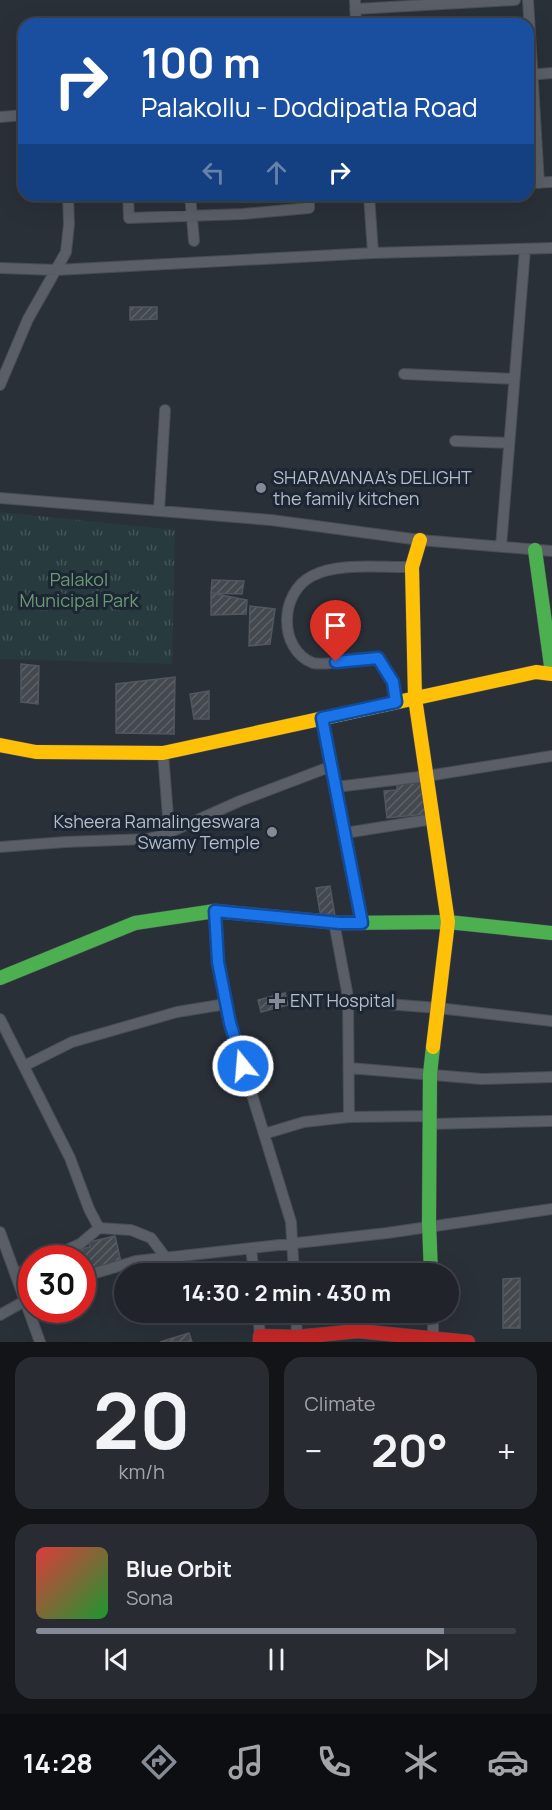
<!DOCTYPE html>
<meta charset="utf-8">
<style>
:root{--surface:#20242a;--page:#282c32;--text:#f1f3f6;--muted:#a2a4a8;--line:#3d4147;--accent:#848b96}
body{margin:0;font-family:Manrope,sans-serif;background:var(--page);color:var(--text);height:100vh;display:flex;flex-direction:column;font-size:22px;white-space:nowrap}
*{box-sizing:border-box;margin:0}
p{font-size:20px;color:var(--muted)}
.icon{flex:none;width:33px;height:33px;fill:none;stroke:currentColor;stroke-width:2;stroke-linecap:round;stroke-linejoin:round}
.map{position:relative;height:1342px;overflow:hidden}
.side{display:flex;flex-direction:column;gap:15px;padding:15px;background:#121417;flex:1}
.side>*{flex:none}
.guide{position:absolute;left:18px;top:18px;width:516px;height:183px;border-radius:18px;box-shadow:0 6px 24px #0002,0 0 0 2px var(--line);background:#1a4fa0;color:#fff;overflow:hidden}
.speed{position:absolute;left:18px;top:1245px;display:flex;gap:12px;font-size:30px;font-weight:700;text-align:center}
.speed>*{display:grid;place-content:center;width:78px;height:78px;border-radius:50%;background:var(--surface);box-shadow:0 6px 24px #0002,0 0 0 2px var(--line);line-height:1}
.speed .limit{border:9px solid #d22;background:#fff;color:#111}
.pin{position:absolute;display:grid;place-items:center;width:51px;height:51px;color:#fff;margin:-62px -26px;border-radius:50% 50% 50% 0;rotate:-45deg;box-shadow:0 0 6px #0007}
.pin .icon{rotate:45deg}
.me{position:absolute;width:66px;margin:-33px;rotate:343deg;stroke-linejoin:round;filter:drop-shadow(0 0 4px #0008)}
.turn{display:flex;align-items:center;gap:21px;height:126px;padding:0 24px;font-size:27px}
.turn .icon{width:78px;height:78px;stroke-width:2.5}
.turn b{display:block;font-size:42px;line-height:51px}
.lanes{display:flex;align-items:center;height:57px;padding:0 24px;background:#0003;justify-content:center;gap:30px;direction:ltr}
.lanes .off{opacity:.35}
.big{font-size:45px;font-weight:700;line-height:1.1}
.side .widget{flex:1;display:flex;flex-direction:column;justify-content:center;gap:9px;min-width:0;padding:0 21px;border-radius:18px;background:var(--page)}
.side .dial{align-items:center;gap:0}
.dial b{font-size:78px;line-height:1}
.song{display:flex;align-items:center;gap:18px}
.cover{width:72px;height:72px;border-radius:9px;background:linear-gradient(135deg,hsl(0 70% 55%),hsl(130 70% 35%))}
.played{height:6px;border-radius:3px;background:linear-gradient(90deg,var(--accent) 85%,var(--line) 85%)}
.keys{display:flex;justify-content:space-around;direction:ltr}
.heat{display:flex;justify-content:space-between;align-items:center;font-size:33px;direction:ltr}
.side .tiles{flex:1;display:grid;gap:15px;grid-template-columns:1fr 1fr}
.widget:last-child{grid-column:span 2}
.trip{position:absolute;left:114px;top:1263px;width:345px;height:60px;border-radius:30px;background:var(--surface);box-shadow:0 6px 24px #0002,0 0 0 2px var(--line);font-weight:700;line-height:60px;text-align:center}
.tabs{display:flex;height:96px;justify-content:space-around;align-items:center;background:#0d0e11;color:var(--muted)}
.tabs .icon{width:42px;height:42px}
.tabs .selected{color:var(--accent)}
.tabs b{font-size:27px;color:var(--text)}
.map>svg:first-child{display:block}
.park{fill:url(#park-tufts)}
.building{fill:url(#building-hatch);stroke:#52575f;stroke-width:1.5}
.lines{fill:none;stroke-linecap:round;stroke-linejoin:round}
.street-casing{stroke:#484c53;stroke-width:12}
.fast-casing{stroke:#484c53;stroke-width:15}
.slow-casing{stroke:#484c53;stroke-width:15}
.jam-casing{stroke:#484c53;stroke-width:15}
.street{stroke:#5a5e66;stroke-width:10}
.fast{stroke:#4caf50;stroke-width:14}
.slow{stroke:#ffc107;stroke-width:14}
.jam{stroke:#c62828;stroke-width:14}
.route-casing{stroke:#114b97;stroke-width:15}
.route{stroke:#1a73e8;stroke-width:10}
.poi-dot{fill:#848b96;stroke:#1d2633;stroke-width:2}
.labels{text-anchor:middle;stroke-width:6;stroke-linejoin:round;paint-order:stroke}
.poi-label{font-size:18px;fill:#b4bcc9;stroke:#1d2633;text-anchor:start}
.park-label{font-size:18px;fill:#6b9a76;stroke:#1d2633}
</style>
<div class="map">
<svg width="552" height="1342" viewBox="0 0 552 1342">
<defs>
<pattern id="park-tufts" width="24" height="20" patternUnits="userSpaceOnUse" patternTransform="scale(1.5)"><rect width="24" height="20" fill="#273a3e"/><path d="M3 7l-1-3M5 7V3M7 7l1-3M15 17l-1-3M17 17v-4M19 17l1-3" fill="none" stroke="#445559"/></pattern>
<pattern id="building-hatch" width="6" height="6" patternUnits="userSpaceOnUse" patternTransform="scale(1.5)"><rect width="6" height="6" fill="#444950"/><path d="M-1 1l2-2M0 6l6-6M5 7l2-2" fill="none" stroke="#5d6168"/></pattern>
</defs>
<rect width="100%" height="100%" fill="#2a3038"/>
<path class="park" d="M 0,512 L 175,530 L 172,664 L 0,659 Z"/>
<path class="building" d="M 130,307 L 157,307 L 157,319 L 130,320 Z
M 212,580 L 244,581 L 242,594 L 211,593 Z
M 211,593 L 247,600 L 246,614 L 211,615 Z
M 250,606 L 275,609 L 270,644 L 249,646 Z
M 21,664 L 39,666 L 38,704 L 21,702 Z
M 175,677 L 174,734 L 116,733 L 116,684 Z
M 209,691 L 209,719 L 194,719 L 190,694 Z
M 423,781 L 426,814 L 387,818 L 384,791 L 397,790 L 397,784 Z
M 330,886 L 335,916 L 321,918 L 316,888 Z
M 285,993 L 288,1005 L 261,1012 L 258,1000 Z
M 115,1236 L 121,1262 L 83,1271 L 82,1258 L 80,1258 L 78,1250 L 90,1247 L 89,1242 Z
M 520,1278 L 520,1328 L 503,1328 L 503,1279 Z
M 189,1333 L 192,1342 L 160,1342 Z"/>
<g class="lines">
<g class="street-casing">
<path id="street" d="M 355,0 L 356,24
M 528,0 L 539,183
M 355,9 L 515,0
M 528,75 L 552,73
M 0,117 L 24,115
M 528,183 L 552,182
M 128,195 L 129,218 L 243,214 L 309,208 L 309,195
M 190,195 L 194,241
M 369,195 L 373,253
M 0,268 L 56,270 L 373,253 L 552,248
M 404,374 L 514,379
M 0,385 L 28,319 L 66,252 L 69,224 L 68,195
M 455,441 L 509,443
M 0,498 L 271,520 L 420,540 L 552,551
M 159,511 L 165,410
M 501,547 L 525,249
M 396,702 L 393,682 L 378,658 C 366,659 322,666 313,663 C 278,649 279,593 312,576 C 338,562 382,568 412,567
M 323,718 L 362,923
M 336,787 L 427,776 L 552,756
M 168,833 L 240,801 L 332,766
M 345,833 L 433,819
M 0,847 L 65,842 L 147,839 L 165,835 L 169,829 L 163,753
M 215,911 L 218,962 L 230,1023 L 291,1222 L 294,1274
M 334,922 L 348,997 L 349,1117
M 349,1001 L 438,1008 L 552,1021
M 0,1019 L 70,1158 L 89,1209 L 99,1228
M 24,1066 L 72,1042 L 177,1012 L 226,1004
M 349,1068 L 482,1079 L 552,1077
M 430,1124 L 552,1121
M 264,1134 L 304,1122 L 349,1117 L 430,1116
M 0,1232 L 40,1342
M 251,1248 L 254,1274
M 49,1258 L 80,1244 L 99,1228 L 131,1230 L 151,1238 L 166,1258
M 16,1274 L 32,1267
M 82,1277 L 136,1261 L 387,1233 L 552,1209
M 258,1312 L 260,1336
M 296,1312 L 297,1337
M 433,1312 L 433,1342
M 0,1315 L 32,1297"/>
</g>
<g class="fast-casing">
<path id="fast" d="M 535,550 L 552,673
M 0,978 L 135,923 L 215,911 L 340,923 L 448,922 L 552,933
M 431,1274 L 429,1222 L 430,1074 L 433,1047"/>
</g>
<g class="slow-casing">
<path id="slow" d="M 420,540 L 412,567 L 415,698 L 448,922 L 433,1047
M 0,745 L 36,752 L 163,753 L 536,672 L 552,674"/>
</g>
<g class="jam-casing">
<path id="jam" d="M 260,1342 L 260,1336 L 297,1337 L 358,1331 L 468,1342"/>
</g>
<use href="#street" class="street"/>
<use href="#fast" class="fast"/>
<use href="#slow" class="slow"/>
<use href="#jam" class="jam"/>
</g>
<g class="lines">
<g class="route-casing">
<path id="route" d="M 243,1066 L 230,1023 L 218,962 L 215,911 L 340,923 L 362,923 L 322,718 L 396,702 L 393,682 L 378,658 L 336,662"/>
</g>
<use href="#route" class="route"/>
</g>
<g class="poi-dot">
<circle cx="261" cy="488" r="6"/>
<circle cx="272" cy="832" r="6"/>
<path d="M274 992h6v6h6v6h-6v6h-6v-6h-6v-6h6z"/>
</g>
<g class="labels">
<g class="poi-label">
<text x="273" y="484">SHARAVANAA's DELIGHT<tspan x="273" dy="21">the family kitchen</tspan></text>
<text x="260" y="828" text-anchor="end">Ksheera Ramalingeswara<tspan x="260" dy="21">Swamy Temple</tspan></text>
<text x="290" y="1007">ENT Hospital</text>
</g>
<g class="park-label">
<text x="79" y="586">Palakol<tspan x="79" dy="21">Municipal Park</tspan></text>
</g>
</g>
</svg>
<div class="speed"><div class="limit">30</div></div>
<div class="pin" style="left:336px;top:662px;background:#d93025"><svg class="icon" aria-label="arrive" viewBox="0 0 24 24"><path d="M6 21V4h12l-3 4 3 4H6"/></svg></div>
<svg class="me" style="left:243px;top:1066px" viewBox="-20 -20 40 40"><circle r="17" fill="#1a73e8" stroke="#fff" stroke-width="3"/><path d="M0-11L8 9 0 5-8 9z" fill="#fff"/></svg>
<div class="trip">14:30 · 2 min · 430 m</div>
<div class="guide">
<div class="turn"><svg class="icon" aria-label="right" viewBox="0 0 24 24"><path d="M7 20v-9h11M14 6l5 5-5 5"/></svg><div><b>100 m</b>Palakollu - Doddipatla Road</div></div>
<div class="lanes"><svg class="icon off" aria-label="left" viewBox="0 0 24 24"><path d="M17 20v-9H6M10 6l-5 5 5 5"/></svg><svg class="icon off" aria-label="ahead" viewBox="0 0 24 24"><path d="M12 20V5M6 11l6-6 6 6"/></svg><svg class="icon" aria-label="right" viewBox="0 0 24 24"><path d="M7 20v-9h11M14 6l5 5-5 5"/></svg></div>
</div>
</div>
<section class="side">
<div class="tiles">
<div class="widget dial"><b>20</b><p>km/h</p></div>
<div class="widget"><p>Climate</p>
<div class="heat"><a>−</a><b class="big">20°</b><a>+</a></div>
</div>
<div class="widget">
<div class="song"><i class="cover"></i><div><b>Blue Orbit</b><p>Sona</p></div></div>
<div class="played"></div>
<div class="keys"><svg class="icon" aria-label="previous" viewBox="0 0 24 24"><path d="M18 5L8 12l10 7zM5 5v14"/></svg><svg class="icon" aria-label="pause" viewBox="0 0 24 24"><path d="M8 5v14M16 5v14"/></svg><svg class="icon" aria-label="next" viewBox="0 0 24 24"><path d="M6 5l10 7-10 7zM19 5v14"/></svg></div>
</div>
</div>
</section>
<nav class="tabs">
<b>14:28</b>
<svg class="icon selected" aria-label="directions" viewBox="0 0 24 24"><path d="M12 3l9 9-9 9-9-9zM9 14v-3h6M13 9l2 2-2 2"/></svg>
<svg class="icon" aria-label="music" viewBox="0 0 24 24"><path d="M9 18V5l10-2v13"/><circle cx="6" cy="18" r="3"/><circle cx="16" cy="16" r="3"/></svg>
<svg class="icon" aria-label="phone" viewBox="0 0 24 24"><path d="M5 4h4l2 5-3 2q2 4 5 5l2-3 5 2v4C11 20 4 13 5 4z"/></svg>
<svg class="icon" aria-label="climate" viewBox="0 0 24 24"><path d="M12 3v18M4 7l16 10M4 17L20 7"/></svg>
<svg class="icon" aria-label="car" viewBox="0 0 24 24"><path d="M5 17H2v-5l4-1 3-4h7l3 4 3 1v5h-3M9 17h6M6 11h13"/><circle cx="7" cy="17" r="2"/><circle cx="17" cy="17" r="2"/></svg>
</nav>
